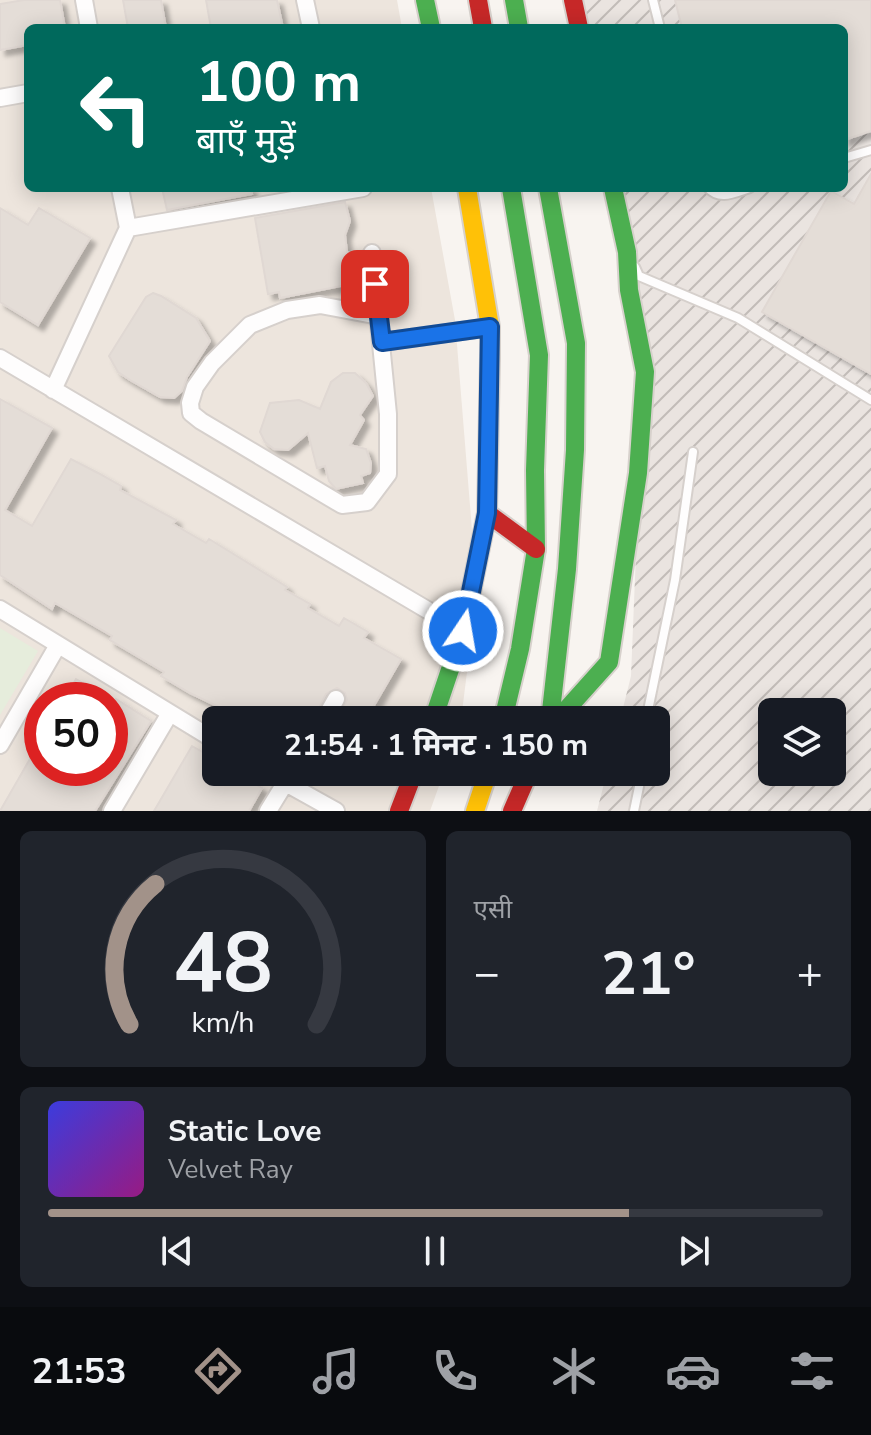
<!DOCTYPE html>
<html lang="hi">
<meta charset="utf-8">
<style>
:root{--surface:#171b24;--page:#20242c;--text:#f1f3f6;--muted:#9ea1a6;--line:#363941;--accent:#a29289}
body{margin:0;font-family:"Nunito Sans","Noto Sans Devanagari",sans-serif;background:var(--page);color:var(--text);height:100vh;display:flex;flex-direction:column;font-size:30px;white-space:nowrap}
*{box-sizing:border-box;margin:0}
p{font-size:26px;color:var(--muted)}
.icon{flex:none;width:44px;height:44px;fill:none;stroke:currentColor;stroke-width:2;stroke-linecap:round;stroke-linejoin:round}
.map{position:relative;height:811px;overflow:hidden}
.drawer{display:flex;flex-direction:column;gap:20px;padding:20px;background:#0d0f14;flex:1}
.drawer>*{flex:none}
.top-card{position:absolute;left:24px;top:24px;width:824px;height:168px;border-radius:12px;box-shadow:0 4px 20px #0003;background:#00695c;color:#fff;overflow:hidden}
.tools{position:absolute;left:758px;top:698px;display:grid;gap:16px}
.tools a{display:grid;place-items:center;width:88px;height:88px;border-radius:12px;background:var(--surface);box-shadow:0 4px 20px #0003;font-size:40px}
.speed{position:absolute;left:24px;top:682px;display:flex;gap:16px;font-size:40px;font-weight:700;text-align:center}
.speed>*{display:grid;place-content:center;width:104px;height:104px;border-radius:50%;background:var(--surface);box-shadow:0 4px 20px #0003;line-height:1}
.speed .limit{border:12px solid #d22;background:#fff;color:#111}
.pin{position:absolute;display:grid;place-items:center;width:68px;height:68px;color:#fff;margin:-34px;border-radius:16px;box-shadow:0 4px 12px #0006}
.me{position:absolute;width:88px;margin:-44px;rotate:12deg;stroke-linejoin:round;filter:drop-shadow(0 0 6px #0008)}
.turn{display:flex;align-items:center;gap:28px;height:168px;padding:0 40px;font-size:36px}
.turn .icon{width:104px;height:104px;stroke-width:2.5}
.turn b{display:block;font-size:56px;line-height:68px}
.big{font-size:60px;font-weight:700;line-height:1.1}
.drawer .card{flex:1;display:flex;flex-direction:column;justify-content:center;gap:12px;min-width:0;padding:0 28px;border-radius:12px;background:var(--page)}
.drawer .dial{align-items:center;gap:0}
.dial svg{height:208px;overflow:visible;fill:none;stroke:var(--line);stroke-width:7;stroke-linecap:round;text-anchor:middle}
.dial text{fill:var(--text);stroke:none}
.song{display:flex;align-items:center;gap:24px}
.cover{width:96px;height:96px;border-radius:12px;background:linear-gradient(135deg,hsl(240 70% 55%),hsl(310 70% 35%))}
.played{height:8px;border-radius:4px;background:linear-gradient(90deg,var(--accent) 75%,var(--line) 75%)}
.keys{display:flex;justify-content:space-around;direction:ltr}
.heat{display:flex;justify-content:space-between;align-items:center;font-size:44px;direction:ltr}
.drawer .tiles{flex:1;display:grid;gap:20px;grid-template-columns:1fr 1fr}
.card:last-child{grid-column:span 2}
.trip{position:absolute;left:202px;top:706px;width:468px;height:80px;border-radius:12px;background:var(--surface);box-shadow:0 4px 20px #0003;font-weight:700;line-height:80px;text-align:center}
.tabs{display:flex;height:128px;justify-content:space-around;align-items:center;background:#090b0e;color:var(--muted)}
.tabs .icon{width:56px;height:56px}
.tabs .selected{color:var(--accent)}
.tabs b{font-size:36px;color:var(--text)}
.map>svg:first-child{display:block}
.residential{fill:#ede5dd;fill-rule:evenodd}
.industrial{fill:url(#industrial-furrows);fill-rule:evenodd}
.green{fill:#e6eddc}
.building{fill:#e4ddd7;stroke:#e0d8d3;stroke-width:2;filter:url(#shadow)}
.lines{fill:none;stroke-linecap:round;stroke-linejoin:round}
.lane-casing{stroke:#d6d0cc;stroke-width:12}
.street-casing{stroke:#d6d0cc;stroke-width:20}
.fast-casing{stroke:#d7d1cc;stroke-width:22}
.slow-casing{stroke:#d7d1cc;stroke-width:22}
.jam-casing{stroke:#d7d1cc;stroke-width:22}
.lane{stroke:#fefdfd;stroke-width:8}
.street{stroke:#fefdfd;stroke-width:16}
.fast{stroke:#4caf50;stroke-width:18}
.slow{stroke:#ffc107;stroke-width:18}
.jam{stroke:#c62828;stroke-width:18}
.route-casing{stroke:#114b97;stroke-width:20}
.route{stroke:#1a73e8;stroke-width:14}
</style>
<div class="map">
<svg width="871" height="811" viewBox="0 0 871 811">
<defs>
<pattern id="industrial-furrows" width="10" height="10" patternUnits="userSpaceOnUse" patternTransform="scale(2)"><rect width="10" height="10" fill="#eae4e0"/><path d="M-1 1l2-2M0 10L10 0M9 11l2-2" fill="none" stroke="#c2bcb8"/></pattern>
<filter id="shadow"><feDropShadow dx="5.5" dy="5.5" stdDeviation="2" flood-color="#0004"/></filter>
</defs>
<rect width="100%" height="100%" fill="#f8f4f0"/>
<path class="residential" d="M 0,0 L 397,0 L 402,28 L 28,28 L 28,188 L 431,188 L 455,320 L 477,592 L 461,720 L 216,720 L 216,772 L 444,772 L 430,811 L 0,811 ZM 42,700 L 110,700 L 110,768 L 42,768 Z"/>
<path class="industrial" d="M 581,0 L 871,0 L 871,811 L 597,811 L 607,772 L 656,772 L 656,720 L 620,720 L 631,676 L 644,358 L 619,188 L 844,188 L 844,28 L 587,28 ZM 772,712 L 832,712 L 832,772 L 772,772 Z"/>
<path class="green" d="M 0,628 L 38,651 L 0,715 Z"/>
<path class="building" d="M 24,0 L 60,0 L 65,28 L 28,28 L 28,45 L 0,50 L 0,4 Z
M 123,0 L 161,0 L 166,28 L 128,28 Z
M 206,0 L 277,0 L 283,28 L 211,28 Z
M 675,0 L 871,0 L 871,131 L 844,140 L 844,28 L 682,28 Z
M 871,174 L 871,374 L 762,312 L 831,191 L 854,204 Z
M 162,188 L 251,188 L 252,194 L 167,210 Z
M 345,202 L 350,221 L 345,235 L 347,252 L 357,257 L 361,282 L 280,298 L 279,292 L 268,294 L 255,218 Z
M 0,208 L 28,225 L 39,208 L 90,238 L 38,325 L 0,302 Z
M 153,293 L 161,296 L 196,318 L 210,341 L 187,377 L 182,391 L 174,398 L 160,397 L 130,380 L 118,372 L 109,356 L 146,297 Z
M 343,373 L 355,373 L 366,383 L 373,396 L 360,415 L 364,420 L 350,445 L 366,449 L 371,463 L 370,473 L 361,476 L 363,483 L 336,489 L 329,481 L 325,466 L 317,468 L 308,433 L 288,450 L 274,449 L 265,442 L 260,432 L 270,403 L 299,400 L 320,409 L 331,382 Z
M 0,399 L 52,428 L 5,510 L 32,526 L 71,459 L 98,473 L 121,486 L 120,490 L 176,520 L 173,524 L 206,543 L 209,539 L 287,587 L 285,590 L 310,604 L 308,608 L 339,626 L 344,618 L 368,632 L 364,638 L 401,659 L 372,709 L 391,720 L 337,720 L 347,700 L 345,693 L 337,688 L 326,694 L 313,720 L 246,720 L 190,693 L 161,676 L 164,672 L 110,640 L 112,636 L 55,603 L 52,609 L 0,575 Z
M 76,679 L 112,700 L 64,700 Z
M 116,699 L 151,721 L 95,811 L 0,811 L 42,738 L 42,768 L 110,768 L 110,710 Z
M 192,746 L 216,760 L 216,772 L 235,772 L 262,788 L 249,811 L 154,811 Z"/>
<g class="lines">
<g class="lane-casing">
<path id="lane" d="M 653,0 L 660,28
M 844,158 L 871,150
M 708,188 C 720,201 734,193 750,188
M 635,267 L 639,276 L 738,318 L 871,400
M 646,720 L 675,580 L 693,452
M 634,811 L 642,772"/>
</g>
<g class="street-casing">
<path id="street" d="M 84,0 L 89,28
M 305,0 L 311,28
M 0,98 L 28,93
M 120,188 L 128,228
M 372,253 L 388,414 L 388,474 L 367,502 L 342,505 L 201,421 L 191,413 L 190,403 L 195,387 L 212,363 L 250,325 L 287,310 L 320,305 L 379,316
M 382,342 L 490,327
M 0,358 L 463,631
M 53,390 L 128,228 L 363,188
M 0,609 L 216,741
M 324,720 L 336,699
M 0,745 L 58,645
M 266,772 L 336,811
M 112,811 L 170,713
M 268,811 L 292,772"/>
</g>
<g class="fast-casing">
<path id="fast" d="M 425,0 L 431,28
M 514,0 L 519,28
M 548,188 L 576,343 L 575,450 L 567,569 L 550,720
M 433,720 L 463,631 L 487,513 L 490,357
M 503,720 L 520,649 L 536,549 L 535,470 L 539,355 L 511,188
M 557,720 L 609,662 L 638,473 L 645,372 L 629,290 L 627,252 L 613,188"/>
</g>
<g class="slow-casing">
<path id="slow" d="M 467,188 L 490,327 L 490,357
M 475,811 L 488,772"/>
</g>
<g class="jam-casing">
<path id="jam" d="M 478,0 L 483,28
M 573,0 L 579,28
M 487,513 L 536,549
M 399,811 L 414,772
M 512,811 L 529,772"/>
</g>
<use href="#lane" class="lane"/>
<use href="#street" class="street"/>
<use href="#fast" class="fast"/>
<use href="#slow" class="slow"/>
<use href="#jam" class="jam"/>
</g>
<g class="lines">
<g class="route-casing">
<path id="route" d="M 375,284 L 382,342 L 490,327 L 487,513 L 463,631"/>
</g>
<use href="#route" class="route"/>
</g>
</svg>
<div class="tools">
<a><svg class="icon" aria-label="layers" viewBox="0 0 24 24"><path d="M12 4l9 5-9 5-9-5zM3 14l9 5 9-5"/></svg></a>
</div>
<div class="speed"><div class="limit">50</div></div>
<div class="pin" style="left:375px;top:284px;background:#d93025"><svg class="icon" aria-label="arrive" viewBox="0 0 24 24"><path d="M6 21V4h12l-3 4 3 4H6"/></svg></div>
<svg class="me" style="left:463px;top:631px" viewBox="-20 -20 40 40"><circle r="17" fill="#1a73e8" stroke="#fff" stroke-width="3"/><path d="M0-11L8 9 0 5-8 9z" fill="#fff"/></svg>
<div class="trip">21:54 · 1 मिनट · 150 m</div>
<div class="top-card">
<div class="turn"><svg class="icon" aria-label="left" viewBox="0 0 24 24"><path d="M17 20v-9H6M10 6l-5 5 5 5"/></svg><div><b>100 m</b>बाएँ मुड़ें</div></div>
</div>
</div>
<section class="drawer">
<div class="tiles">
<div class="card dial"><svg viewBox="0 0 100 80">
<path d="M14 69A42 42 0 1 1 86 69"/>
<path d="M14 69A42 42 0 0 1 24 15" stroke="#a29289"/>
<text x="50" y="56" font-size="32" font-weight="700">48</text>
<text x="50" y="72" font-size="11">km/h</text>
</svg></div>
<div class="card"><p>एसी</p>
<div class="heat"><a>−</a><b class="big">21°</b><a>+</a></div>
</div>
<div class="card">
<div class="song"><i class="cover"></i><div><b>Static Love</b><p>Velvet Ray</p></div></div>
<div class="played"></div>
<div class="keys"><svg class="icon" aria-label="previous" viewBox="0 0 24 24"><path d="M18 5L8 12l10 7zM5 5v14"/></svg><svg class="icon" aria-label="pause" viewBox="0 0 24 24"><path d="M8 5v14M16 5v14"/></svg><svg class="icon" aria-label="next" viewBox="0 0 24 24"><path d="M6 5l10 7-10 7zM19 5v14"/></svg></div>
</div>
</div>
</section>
<nav class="tabs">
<b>21:53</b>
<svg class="icon selected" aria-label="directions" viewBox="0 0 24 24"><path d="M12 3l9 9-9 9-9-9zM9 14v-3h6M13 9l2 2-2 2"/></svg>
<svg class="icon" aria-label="music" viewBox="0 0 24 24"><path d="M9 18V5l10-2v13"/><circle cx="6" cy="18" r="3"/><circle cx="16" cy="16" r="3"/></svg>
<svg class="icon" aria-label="phone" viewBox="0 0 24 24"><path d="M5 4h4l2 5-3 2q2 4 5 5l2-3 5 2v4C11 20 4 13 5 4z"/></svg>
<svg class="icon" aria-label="climate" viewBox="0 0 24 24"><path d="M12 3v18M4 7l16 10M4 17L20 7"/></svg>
<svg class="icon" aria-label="car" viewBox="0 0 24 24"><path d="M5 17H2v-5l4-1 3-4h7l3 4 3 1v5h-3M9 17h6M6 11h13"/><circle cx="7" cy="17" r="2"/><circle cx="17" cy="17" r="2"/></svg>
<svg class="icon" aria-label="filters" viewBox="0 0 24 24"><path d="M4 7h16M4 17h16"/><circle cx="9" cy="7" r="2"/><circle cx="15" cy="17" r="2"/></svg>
</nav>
